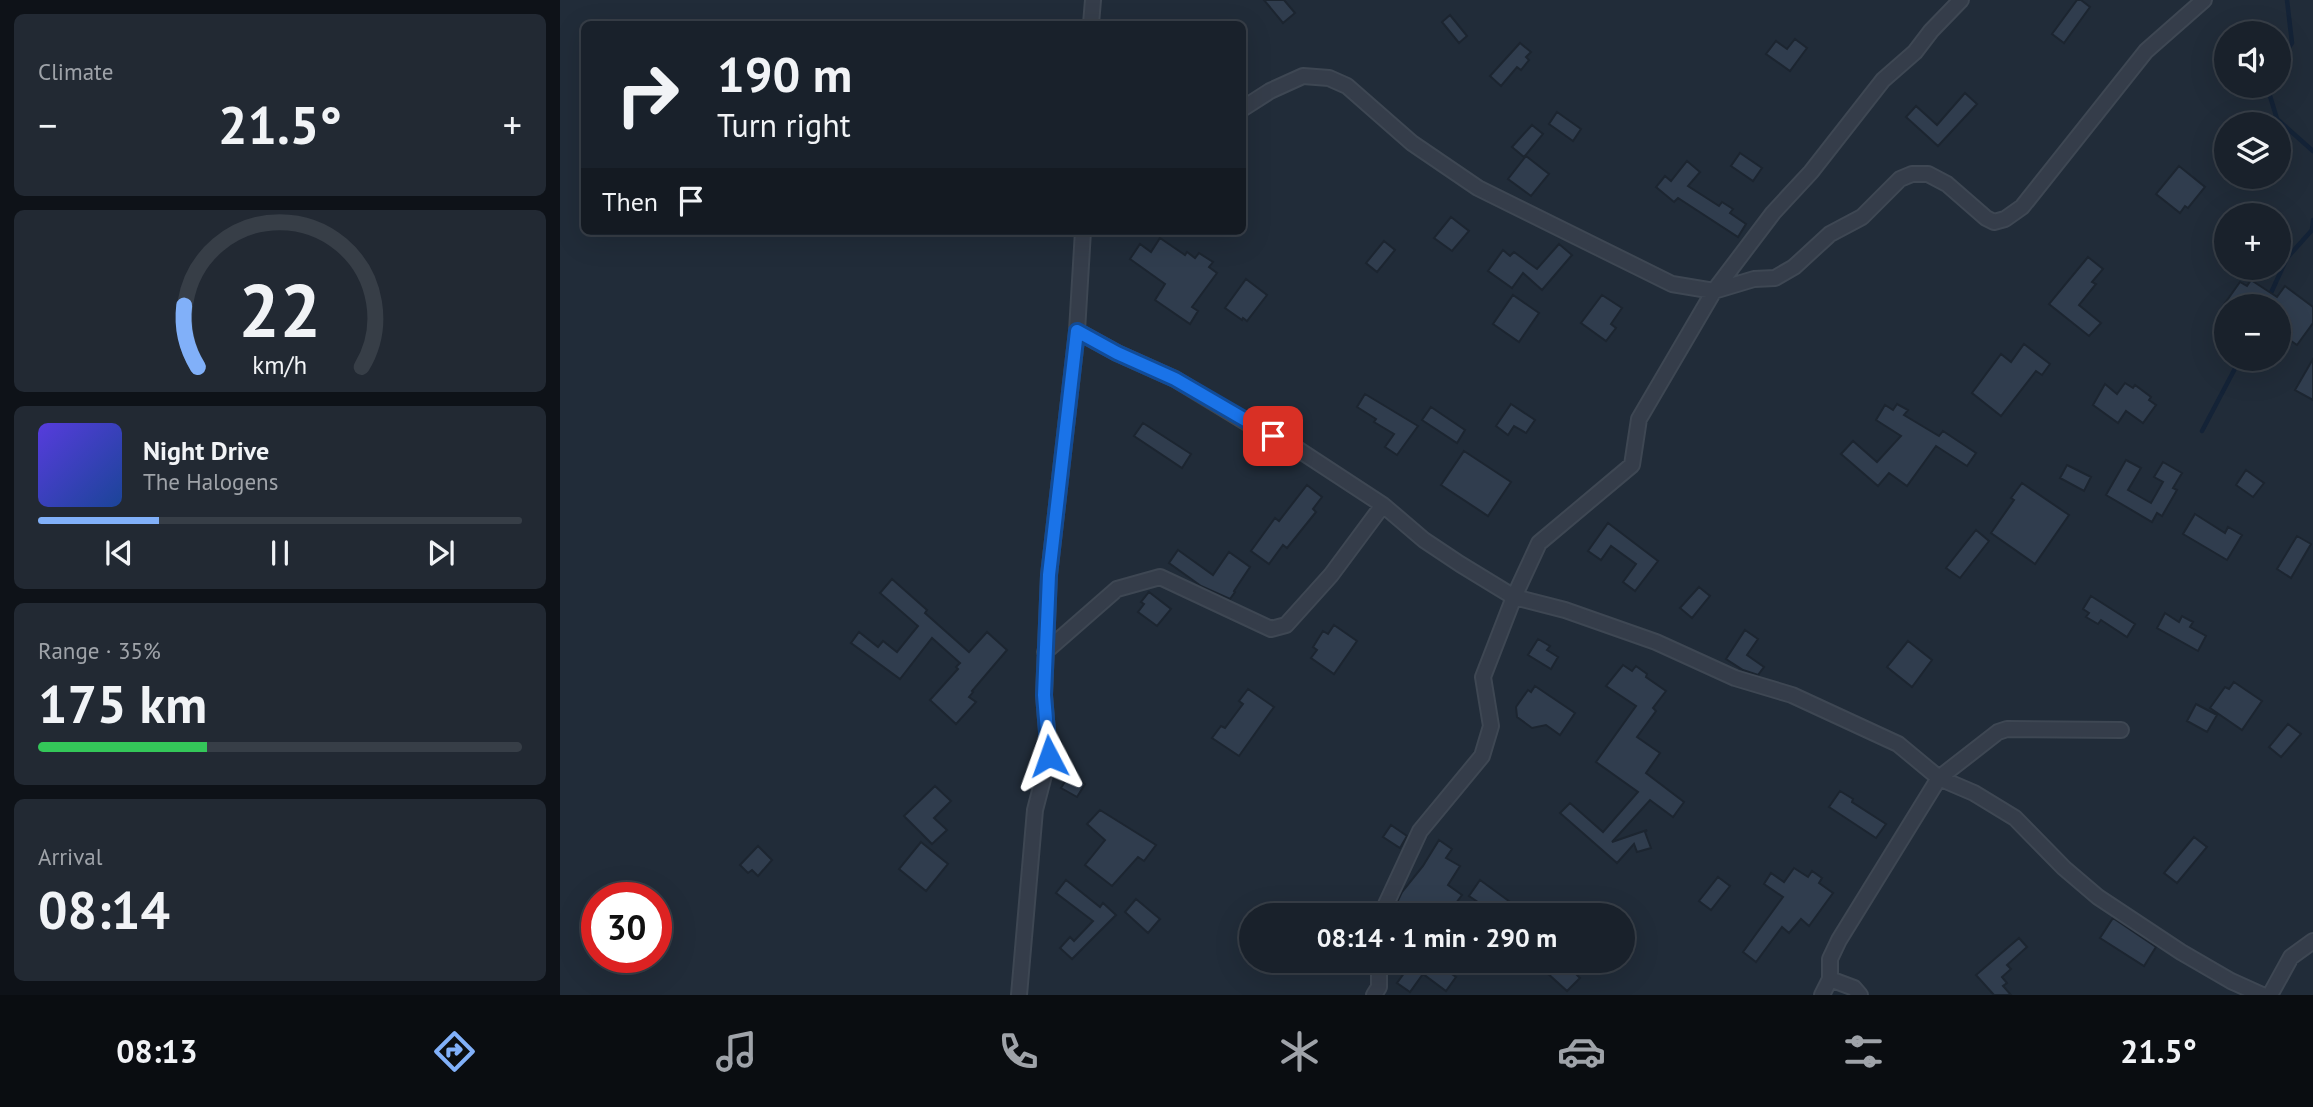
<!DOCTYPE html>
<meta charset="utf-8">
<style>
:root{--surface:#19212b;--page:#222933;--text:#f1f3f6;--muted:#9fa3a9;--line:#373e47;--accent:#81b0f9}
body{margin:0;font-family:"PT Sans",sans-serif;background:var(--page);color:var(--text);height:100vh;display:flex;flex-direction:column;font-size:26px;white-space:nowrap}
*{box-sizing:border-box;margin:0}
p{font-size:23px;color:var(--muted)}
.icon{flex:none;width:38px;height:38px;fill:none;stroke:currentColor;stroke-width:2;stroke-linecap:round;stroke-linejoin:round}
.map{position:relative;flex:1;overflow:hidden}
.drawer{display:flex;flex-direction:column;gap:14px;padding:14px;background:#0e1218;width:560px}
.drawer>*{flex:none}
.hud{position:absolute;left:21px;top:21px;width:665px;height:214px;border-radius:10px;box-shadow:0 7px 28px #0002,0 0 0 2px var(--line);background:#19212b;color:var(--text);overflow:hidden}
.buttons{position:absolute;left:1654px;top:21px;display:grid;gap:14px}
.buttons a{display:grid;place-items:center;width:77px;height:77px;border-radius:50%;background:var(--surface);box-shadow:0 7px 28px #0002,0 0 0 2px var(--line);font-size:35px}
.speed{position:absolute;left:21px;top:882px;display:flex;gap:14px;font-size:35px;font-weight:700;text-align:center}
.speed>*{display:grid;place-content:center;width:91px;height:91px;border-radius:50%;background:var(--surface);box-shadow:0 7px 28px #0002,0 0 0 2px var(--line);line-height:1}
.speed .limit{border:10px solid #d22;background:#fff;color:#111}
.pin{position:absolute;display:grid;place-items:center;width:60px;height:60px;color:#fff;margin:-30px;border-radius:14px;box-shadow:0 4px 10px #0006}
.me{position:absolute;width:77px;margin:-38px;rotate:356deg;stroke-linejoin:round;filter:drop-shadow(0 0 5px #0008)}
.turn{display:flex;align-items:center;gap:24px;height:147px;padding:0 21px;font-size:32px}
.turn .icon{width:91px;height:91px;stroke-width:2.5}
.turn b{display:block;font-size:49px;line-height:60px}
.then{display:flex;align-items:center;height:66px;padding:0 21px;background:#0003;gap:14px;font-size:26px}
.big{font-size:52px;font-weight:700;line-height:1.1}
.drawer .tile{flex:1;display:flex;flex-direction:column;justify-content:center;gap:10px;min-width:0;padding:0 24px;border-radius:10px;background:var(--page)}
.drawer .dial{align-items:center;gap:0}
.dial svg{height:182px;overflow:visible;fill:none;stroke:var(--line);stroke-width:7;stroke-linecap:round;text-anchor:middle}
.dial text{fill:var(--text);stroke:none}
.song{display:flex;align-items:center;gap:21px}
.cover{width:84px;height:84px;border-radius:10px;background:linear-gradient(135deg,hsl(250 70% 55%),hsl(220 70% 35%))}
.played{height:7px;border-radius:4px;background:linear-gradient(90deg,var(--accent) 25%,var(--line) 25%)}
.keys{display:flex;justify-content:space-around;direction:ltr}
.heat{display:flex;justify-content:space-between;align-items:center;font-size:38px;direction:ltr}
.charge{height:10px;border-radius:5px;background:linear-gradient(90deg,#34c759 35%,var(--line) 0)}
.trip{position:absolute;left:679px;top:903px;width:396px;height:70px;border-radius:35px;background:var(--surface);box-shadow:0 7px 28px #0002,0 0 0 2px var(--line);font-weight:700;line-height:70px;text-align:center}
.menu{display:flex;height:112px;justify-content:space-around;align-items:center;background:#0a0d11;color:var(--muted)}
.menu .icon{width:49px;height:49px}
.menu .active{color:var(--accent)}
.menu b{font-size:32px;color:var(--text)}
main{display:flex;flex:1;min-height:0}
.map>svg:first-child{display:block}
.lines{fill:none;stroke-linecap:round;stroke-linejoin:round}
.stream{stroke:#142337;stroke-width:4.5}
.building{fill:#303d4e;stroke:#1c2530;stroke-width:2}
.minor-casing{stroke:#3e4753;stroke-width:18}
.minor{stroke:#353d4a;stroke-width:14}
.route-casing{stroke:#114b97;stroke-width:18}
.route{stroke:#1a73e8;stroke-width:12}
</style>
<main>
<section class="drawer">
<div class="tile"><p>Climate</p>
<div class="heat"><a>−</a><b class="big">21.5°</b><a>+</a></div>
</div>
<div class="tile dial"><svg viewBox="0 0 100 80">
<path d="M14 69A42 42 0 1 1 86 69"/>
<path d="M14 69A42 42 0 0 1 8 42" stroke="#81b0f9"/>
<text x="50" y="56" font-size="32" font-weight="700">22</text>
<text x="50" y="72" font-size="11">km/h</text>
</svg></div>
<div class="tile">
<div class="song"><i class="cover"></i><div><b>Night Drive</b><p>The Halogens</p></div></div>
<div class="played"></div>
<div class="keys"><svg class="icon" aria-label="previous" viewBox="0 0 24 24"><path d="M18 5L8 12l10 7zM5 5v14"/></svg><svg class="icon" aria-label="pause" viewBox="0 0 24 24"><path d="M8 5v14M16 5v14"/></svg><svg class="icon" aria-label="next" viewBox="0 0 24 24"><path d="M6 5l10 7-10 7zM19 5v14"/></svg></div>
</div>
<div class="tile"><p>Range · 35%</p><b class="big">175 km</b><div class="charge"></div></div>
<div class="tile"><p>Arrival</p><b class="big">08:14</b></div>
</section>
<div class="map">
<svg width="1753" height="995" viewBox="0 0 1753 995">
<rect width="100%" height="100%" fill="#212c39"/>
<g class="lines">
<path class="stream" d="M 1718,63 L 1732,43 L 1727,0
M 1707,86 L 1717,119 L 1753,151
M 1705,306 L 1727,258 L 1752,230 L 1753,220
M 1642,431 L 1680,359"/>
</g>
<path class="building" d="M 704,0 L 724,0 L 735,13 L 723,23 Z
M 1517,0 L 1521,0 L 1530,7 L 1504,43 L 1492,34 Z
M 890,15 L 907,36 L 899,43 L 882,22 Z
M 1235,39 L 1247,48 L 1230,71 L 1206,54 L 1216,41 L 1227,49 Z
M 960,43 L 971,52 L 966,57 L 969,60 L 961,70 L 957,67 L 941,86 L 930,76 Z
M 1405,93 L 1417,104 L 1378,146 L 1346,117 L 1356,106 L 1377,125 Z
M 997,112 L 1021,129 L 1013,141 L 989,124 Z
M 972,125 L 983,134 L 964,157 L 952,147 Z
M 1180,153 L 1202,168 L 1193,181 L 1171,166 Z
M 966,156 L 989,174 L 971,196 L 948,179 Z
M 1127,161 L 1140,172 L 1128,186 L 1159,206 L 1162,202 L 1173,209 L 1170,213 L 1186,224 L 1178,237 L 1118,198 L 1114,202 L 1096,187 L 1105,176 L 1111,181 Z
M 1619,166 L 1645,187 L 1628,208 L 1625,206 L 1620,213 L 1596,194 Z
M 891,217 L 909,231 L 892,251 L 874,238 Z
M 600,238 L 625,255 L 627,252 L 635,258 L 639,253 L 653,262 L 649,267 L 657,273 L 632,307 L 638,311 L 630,324 L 595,300 L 605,284 L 570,259 L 580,244 L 591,252 Z
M 824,241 L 835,250 L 817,272 L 806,263 Z
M 999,244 L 1012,255 L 982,290 L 963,273 L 952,288 L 928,271 L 943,250 L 950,256 L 954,252 L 977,269 Z
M 1528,257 L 1543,269 L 1532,282 L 1536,284 L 1519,305 L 1541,323 L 1529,336 L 1489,304 Z
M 686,279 L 707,295 L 687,321 L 683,318 L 682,320 L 665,308 Z
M 1691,280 L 1717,297 L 1725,286 L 1753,307 L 1753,323 L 1737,345 L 1718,332 L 1718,306 L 1663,306 L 1680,282 L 1687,286 Z
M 953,295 L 979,313 L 959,342 L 933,324 Z
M 1042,295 L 1062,308 L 1051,324 L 1056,328 L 1046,341 L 1021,323 Z
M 1464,344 L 1490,364 L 1482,375 L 1476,371 L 1441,416 L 1412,393 L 1441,354 L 1451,362 Z
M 1753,359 L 1753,400 L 1735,390 Z
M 1565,383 L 1573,388 L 1575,385 L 1591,397 L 1589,400 L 1596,405 L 1583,423 L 1566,411 L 1558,423 L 1533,405 L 1545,384 L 1557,394 Z
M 805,394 L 858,426 L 837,455 L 825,447 L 834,434 L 814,422 L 816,419 L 797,407 Z
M 951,404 L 975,420 L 966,433 L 954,426 L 948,435 L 936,426 Z
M 1337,404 L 1348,410 L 1344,415 L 1379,436 L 1383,431 L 1416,453 L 1407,466 L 1376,446 L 1347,486 L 1329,473 L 1318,486 L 1281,454 L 1293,441 L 1317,462 L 1341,436 L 1316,420 L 1325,405 L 1333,410 Z
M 871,407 L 905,430 L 897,443 L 862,420 Z
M 583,423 L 631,454 L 622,468 L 574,436 Z
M 904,451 L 951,482 L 928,516 L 881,485 Z
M 1566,460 L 1581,468 L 1568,490 L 1591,503 L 1603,482 L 1594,477 L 1603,462 L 1622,473 L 1613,488 L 1617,490 L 1602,516 L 1597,513 L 1592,522 L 1546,495 Z
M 1507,465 L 1531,477 L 1524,491 L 1500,478 Z
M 1686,470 L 1704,483 L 1693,497 L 1676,485 Z
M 1462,483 L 1509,515 L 1475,564 L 1431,533 L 1454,500 L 1451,498 Z
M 747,485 L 762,497 L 753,509 L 756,512 L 727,548 L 723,545 L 709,564 L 691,551 L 715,518 L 719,521 Z
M 1635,514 L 1665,533 L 1668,527 L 1682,535 L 1667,560 L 1623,534 Z
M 1048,523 L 1098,561 L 1075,591 L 1063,582 L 1076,564 L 1051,546 L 1041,560 L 1028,551 Z
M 1416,530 L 1429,541 L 1400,578 L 1386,568 Z
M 1737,536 L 1751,544 L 1731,578 L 1717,569 Z
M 618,550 L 653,575 L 669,552 L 690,567 L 674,591 L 675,592 L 670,599 L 641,586 L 609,563 Z
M 332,579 L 367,610 L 365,613 L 409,652 L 427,632 L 447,650 L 412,691 L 413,692 L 409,697 L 416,702 L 396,724 L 370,700 L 398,669 L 396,667 L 400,663 L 372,638 L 340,679 L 291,643 L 299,632 L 318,647 L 323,641 L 337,652 L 358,626 L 320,593 Z
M 1139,587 L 1150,596 L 1132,618 L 1120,608 Z
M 589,592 L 611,609 L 597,626 L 578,612 L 584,604 L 581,602 Z
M 1531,596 L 1575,624 L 1567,637 L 1541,620 L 1538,624 L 1526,617 L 1529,613 L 1523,609 Z
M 1605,613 L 1619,622 L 1622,616 L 1633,622 L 1630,627 L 1646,636 L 1638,651 L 1597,628 Z
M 774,625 L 797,641 L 774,674 L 751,658 L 757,650 L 753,647 L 763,631 L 768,634 Z
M 1185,630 L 1198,639 L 1187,655 L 1204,667 L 1198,675 L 1183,670 L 1166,659 Z
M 978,639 L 990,646 L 987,650 L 998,657 L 991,669 L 968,655 Z
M 1348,641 L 1372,660 L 1352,687 L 1327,667 Z
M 1063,665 L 1072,671 L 1076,666 L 1087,674 L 1086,677 L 1106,691 L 1093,708 L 1096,711 L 1077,737 L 1100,753 L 1086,773 L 1124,802 L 1113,817 L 1090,800 L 1052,842 L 1087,830 L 1085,832 L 1091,848 L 1077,852 L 1074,844 L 1057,863 L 1000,813 L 1010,803 L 1043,832 L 1078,792 L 1036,762 L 1076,706 L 1046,686 Z
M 1674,682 L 1702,701 L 1682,730 L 1650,708 L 1665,687 L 1669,689 Z
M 975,686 L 1015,713 L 1000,735 L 986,725 L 972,728 L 957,717 L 956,707 L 968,690 L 971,692 Z
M 688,689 L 714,707 L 679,756 L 652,738 L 661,726 L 665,728 L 683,704 L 679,701 Z
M 1636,704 L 1657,715 L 1647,732 L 1627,721 Z
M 1728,724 L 1741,734 L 1721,757 L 1709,747 Z
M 509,775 L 525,784 L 517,797 L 501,788 Z
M 375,786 L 391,801 L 374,818 L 387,830 L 372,844 L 344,816 Z
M 1280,791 L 1293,799 L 1292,802 L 1326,824 L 1316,838 L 1269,807 Z
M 540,810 L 596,845 L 584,861 L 578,857 L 552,886 L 525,865 L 545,840 L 527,824 Z
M 831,825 L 847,836 L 840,848 L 823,837 Z
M 1634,837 L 1647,847 L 1617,883 L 1604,873 Z
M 879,840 L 892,849 L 886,858 L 900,866 L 888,885 L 902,895 L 887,915 L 831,915 L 842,892 L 863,866 Z
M 361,842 L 388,864 L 366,891 L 339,869 Z
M 198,846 L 212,860 L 198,876 L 192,870 L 188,873 L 180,865 Z
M 1234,868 L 1248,877 L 1252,871 L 1262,878 L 1259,883 L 1273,893 L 1249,926 L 1241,919 L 1229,933 L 1222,927 L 1196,962 L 1183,952 L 1223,897 L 1204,884 L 1211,873 L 1224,882 Z
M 1158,877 L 1170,886 L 1151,910 L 1139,901 Z
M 506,880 L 540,907 L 543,903 L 556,915 L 512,959 L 500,948 L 510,937 L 514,941 L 533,921 L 496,893 Z
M 920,880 L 957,907 L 951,915 L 937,915 L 909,896 Z
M 576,899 L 600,919 L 588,933 L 565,912 Z
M 1553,918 L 1596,947 L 1584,966 L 1540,938 Z
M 1459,938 L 1467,947 L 1447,965 L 1451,969 L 1442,977 L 1447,983 L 1443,986 L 1451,995 L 1434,995 L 1416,975 Z
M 853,961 L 873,961 L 896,977 L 886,991 L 863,974 L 850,992 L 837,983 Z
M 974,961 L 1003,961 L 1020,978 L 1007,991 Z"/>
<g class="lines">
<g class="minor-casing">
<path id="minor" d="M 531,24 L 533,0
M 682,109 L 710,91 L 743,76 L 769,78 L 787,86 L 852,143 L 918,188 L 1112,284 L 1154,291 L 1194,279 L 1215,278 L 1234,267 L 1270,234 L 1302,217 L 1340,179 L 1352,174 L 1368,174 L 1387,184 L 1426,218 L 1434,222 L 1445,219 L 1462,207 L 1586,51 L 1644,0
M 517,331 L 557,353 L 615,379 L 689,424 L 736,448 L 823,505 L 864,540 L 900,564 L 954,597 L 1005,610 L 1096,642 L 1175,678 L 1232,695 L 1338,744 L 1379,778 L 1414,793 L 1455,818 L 1504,868 L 1538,897 L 1621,952 L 1671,981 L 1702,995
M 485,652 L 557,589 L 600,577 L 711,629 L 726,625 L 771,575 L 823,505
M 821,915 L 860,831 L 922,756 L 931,726 L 923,677 L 954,597 L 979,543 L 1072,465 L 1079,419 L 1154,291 L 1213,213 L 1251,172 L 1323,80 L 1355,52 L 1371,31 L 1401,0
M 1270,979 L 1294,988 L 1300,995
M 459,995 L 475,810 L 489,756 L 484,695 L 489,575 L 517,331 L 523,231
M 814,995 L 819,987 L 819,961
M 1262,995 L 1270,979 L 1270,959 L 1279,940 L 1379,778 L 1438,732 L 1447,729 L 1561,730
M 1710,995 L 1731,957 L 1753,941"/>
</g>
<use href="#minor" class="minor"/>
</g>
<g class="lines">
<g class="route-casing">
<path id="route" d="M 489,756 L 484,695 L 489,575 L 517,331 L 557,353 L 615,379 L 713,436"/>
</g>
<use href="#route" class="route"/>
</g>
</svg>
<div class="buttons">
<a><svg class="icon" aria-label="sound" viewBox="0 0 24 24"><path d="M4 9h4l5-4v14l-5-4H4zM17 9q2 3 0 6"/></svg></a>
<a><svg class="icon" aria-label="layers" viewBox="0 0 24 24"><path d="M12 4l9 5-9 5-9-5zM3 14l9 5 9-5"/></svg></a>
<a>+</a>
<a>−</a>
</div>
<div class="speed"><div class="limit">30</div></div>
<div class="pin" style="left:713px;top:436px;background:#d93025"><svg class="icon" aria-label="arrive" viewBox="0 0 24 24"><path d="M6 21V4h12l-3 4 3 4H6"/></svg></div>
<svg class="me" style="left:489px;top:756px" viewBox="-20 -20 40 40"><path d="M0-17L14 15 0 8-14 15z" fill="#1a73e8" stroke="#fff" stroke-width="4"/></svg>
<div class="trip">08:14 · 1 min · 290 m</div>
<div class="hud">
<div class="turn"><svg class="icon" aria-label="right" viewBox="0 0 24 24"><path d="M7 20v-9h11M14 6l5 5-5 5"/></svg><div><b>190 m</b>Turn right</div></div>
<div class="then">Then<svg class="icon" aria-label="arrive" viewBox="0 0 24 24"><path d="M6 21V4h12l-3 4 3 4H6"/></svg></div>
</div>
</div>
</main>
<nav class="menu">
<b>08:13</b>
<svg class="icon active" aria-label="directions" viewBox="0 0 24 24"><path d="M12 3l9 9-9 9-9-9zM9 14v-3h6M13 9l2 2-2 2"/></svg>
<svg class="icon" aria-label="music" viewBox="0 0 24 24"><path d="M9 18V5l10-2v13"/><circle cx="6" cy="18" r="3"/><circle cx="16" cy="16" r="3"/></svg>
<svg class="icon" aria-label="phone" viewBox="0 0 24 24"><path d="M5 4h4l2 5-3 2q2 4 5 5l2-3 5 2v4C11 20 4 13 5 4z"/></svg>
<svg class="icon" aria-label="climate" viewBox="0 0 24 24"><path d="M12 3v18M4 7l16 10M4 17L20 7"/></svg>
<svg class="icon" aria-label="car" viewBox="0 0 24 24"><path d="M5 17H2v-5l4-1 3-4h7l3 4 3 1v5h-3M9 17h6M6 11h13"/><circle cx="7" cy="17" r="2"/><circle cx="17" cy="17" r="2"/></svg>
<svg class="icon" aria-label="filters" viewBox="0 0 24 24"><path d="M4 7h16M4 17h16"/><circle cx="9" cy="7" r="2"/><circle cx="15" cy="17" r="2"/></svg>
<b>21.5°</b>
</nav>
